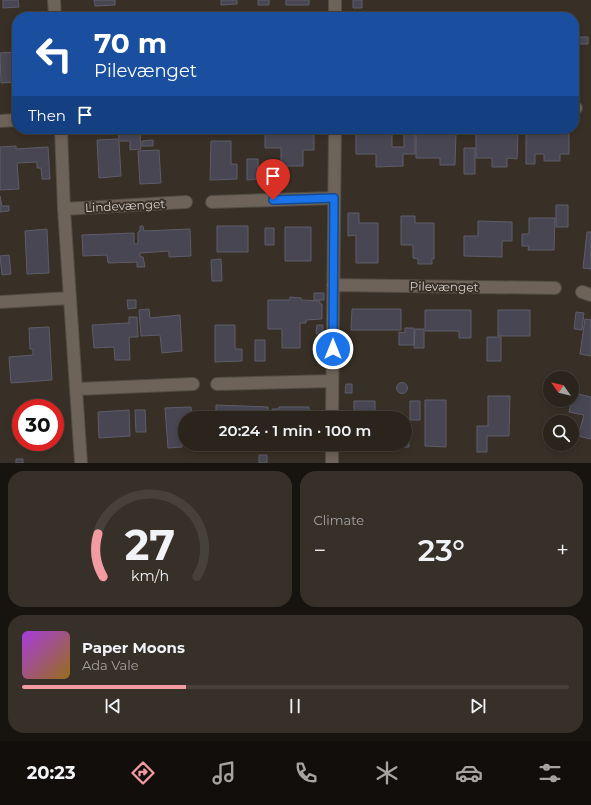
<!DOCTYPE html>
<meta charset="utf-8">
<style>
:root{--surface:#2a241c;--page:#363029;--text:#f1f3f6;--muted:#a5a4a3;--line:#46413b;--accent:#f49aa1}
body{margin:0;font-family:Montserrat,sans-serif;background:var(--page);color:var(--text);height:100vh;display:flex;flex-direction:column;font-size:15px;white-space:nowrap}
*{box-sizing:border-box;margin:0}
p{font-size:13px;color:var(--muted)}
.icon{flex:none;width:22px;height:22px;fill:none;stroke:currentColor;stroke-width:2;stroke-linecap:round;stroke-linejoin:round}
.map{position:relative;height:463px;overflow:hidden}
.sheet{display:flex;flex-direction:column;gap:8px;padding:8px;background:#17140f;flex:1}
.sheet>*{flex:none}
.top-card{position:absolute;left:12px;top:12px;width:567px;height:122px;border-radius:16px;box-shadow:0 2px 6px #0003,0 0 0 1px var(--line);background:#1a4fa0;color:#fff;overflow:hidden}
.needle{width:26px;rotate:304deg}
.tools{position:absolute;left:543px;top:371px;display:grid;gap:8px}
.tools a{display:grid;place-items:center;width:36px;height:36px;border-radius:50%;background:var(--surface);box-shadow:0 2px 6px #0003,0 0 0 1px var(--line);font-size:20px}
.speed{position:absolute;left:12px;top:399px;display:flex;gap:8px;font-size:20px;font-weight:700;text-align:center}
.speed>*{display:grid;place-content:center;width:52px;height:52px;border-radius:50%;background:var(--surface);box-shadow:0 2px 6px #0003,0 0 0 1px var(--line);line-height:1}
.speed .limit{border:6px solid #d22;background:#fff;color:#111}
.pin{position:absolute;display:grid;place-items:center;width:34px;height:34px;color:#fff;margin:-41px -17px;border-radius:50% 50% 50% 0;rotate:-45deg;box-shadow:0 0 4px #0007}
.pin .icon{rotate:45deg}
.me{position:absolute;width:44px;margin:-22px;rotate:0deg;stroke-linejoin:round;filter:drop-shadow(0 0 3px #0008)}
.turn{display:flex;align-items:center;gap:14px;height:84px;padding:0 16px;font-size:18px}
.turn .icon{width:52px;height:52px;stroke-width:2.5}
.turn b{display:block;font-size:28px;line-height:34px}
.then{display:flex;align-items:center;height:38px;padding:0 16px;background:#0003;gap:8px;font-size:15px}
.big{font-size:30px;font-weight:600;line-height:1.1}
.sheet .widget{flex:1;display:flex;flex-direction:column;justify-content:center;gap:6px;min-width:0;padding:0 14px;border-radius:16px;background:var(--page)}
.sheet .dial{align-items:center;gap:0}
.dial svg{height:104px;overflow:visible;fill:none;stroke:var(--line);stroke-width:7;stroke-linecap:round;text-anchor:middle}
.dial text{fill:var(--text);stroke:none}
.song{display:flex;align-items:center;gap:12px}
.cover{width:48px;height:48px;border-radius:6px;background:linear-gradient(135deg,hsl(280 70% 55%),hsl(40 70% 35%))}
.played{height:4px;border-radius:2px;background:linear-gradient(90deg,var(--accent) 30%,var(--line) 30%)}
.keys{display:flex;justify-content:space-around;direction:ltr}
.heat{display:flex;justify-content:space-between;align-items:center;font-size:22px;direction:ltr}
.sheet .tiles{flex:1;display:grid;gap:8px;grid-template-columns:1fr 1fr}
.widget:last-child{grid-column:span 2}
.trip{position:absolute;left:178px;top:411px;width:234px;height:40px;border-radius:20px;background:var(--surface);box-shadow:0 2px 6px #0003,0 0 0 1px var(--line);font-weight:600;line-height:40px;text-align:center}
.menu{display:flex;height:64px;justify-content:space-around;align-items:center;background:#110e0b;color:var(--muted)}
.menu .icon{width:28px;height:28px}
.menu .active{color:var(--accent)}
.menu b{font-size:18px;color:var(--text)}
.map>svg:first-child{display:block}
.building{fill:#484653;stroke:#5e5c69}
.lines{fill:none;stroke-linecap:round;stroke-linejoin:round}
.street-casing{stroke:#524c43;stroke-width:14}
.street{stroke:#6d6358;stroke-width:12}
.route-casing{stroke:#114b97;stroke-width:10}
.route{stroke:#1a73e8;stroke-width:7}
.labels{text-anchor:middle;stroke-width:4;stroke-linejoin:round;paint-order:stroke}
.street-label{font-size:12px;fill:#d6d0ca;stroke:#383026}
</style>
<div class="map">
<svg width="591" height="463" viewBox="0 0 591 463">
<rect width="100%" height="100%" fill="#383026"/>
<path class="building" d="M 3,0 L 18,0 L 19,7 L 3,8 Z
M 94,0 L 115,0 L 115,5 L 95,6 Z
M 221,0 L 237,0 L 237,4 L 221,5 Z
M 258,0 L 269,0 L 269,5 L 258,5 Z
M 286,0 L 309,0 L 309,5 L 286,5 Z
M 353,0 L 362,0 L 362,8 L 353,8 Z
M 527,13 L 538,13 L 538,17 L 527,17 Z
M 579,37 L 588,37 L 588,44 L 578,44 Z
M 17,52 L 17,76 L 14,76 L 14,82 L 1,83 L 0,53 Z
M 118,129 L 152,129 L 152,133 L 140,133 L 141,149 L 130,150 L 130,141 L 119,141 L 121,176 L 99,178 L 97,140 L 119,139 Z
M 265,129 L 314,130 L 314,150 L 303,150 L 303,166 L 281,166 L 281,148 L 265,148 Z
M 526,129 L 569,131 L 569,154 L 560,154 L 560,161 L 544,161 L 544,154 L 535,154 L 535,164 L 526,164 Z
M 404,131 L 415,131 L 415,154 L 403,154 L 403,166 L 376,167 L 376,154 L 356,154 L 356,132 L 392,132 L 392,147 L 404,147 Z
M 416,132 L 456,132 L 455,165 L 440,165 L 440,158 L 416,158 Z
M 476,132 L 518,133 L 517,159 L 507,158 L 507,167 L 492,167 L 492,158 L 476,158 Z
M 153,140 L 153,146 L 142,146 L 142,141 Z
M 211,141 L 231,141 L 231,164 L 237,164 L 237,179 L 210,180 Z
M 16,146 L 16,149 L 48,147 L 50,179 L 42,179 L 41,168 L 37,168 L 37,162 L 17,163 L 19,189 L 0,190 L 0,147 Z
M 464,148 L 475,148 L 475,174 L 464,174 Z
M 159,150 L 161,183 L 140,184 L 138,151 Z
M 247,159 L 258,159 L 258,179 L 247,180 Z
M 0,196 L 2,206 L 9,206 L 9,211 L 0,212 Z
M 556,205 L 568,205 L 568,227 L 556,227 Z
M 348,213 L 359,213 L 359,223 L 378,223 L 378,263 L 356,263 L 356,235 L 348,236 Z
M 401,216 L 415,216 L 415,223 L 434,223 L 434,259 L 432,258 L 432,264 L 418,264 L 418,259 L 413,258 L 413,245 L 401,245 Z
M 529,218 L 555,218 L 554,250 L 528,250 L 529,246 L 522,246 L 522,234 L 529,234 Z
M 478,221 L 512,222 L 512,241 L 502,241 L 502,257 L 464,256 L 464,236 L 478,236 Z
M 140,226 L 143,226 L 144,231 L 190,229 L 191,256 L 169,257 L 169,251 L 140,253 L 140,257 L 143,257 L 145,267 L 137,267 L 137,262 L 108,263 L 107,255 L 83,256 L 82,235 L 134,233 L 134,244 L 138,244 L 138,232 L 140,231 Z
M 217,226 L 248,226 L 248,252 L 217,252 Z
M 285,227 L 311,227 L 311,261 L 285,261 Z
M 265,228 L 274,228 L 274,245 L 265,245 Z
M 47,229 L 49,273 L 27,274 L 25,231 Z
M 587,232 L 591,232 L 591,269 L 583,268 Z
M 9,255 L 11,274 L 2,275 L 0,256 Z
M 221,259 L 222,281 L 212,281 L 211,260 Z
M 314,293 L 324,293 L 324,300 L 314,300 Z
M 290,297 L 301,298 L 301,300 L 320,301 L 320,304 L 322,304 L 322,319 L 306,320 L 306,323 L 300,323 L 300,348 L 282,348 L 282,329 L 268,329 L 268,300 L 290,300 Z
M 127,300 L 136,300 L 136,308 L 128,309 Z
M 149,309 L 150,318 L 180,315 L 182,351 L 162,353 L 160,335 L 141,336 L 139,310 Z
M 352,309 L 401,309 L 401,330 L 351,330 Z
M 425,310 L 471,310 L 471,338 L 459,338 L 459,331 L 425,331 Z
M 498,310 L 530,310 L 530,336 L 498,336 Z
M 576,312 L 584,313 L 582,330 L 574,329 Z
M 129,317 L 137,317 L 138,337 L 129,337 L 130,360 L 115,360 L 114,347 L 94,348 L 92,325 L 128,323 L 129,324 Z
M 585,319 L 591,320 L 591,356 L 580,354 Z
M 215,325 L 235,325 L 235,349 L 242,349 L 242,361 L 215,362 Z
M 317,325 L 323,325 L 323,334 L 316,334 Z
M 49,327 L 52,380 L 11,383 L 9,357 L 33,355 L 33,349 L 30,349 L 29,328 Z
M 405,328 L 414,328 L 414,345 L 399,345 L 399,332 L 405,333 Z
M 415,329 L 424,329 L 424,348 L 414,348 Z
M 487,337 L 501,337 L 501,361 L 487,361 Z
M 255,340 L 265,340 L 265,361 L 255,361 Z
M396.5 388a5.5 5.5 0 1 1 11 0a5.5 5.5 0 1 1-11 0Z
M 346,384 L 352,384 L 352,393 L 345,393 Z
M 574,393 L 591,397 L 591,439 L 578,436 L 584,415 L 569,412 Z
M 488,396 L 510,396 L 509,436 L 487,436 L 487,452 L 477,452 L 477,426 L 488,426 Z
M 425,400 L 446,400 L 446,447 L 425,446 Z
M 354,401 L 375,401 L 375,418 L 354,418 Z
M 410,401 L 420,401 L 420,420 L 410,420 Z
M 216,405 L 268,407 L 268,418 L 257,418 L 257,414 L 256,417 L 252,418 L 216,418 Z
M 191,407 L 192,418 L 185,418 L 185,438 L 181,439 L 182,447 L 168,448 L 165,408 Z
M 279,407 L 309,407 L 309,418 L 279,418 L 279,414 L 272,414 L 272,409 L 279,409 Z
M 129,410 L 130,436 L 99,438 L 98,412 Z
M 135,410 L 145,410 L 146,432 L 136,432 Z
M 405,425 L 409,425 L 409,447 L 354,449 L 354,444 L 405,444 Z
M 194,444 L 203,444 L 203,450 L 194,450 Z
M 306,444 L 321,444 L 321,448 L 306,448 Z
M 259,455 L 267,455 L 267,463 L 259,463 Z
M 16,459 L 23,459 L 23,463 L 16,463 Z"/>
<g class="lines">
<g class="street-casing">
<path id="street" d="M 54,0 L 55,17
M 335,17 L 335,0
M 574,108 L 576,108
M 0,121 L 17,120
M 61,129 L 64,209 L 81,463
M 212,202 L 334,198
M 64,209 L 186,202
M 333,285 L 555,288
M 582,292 L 591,295
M 0,302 L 70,298
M 217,384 L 332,381
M 77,389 L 193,384
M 332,418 L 335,129
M 332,463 L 332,444"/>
</g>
<use href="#street" class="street"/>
</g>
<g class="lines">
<g class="route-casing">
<path id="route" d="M 273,200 L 334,198 L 333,349"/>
</g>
<use href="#route" class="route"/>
</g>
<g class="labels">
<g class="street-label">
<text transform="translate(125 206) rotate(-3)" y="4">Lindevænget</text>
<text transform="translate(444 287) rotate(1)" y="4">Pilevænget</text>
</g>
</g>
</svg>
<div class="tools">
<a><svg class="needle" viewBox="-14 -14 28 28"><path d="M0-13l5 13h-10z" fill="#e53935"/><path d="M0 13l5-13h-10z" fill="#a5a4a3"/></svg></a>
<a><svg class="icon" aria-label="search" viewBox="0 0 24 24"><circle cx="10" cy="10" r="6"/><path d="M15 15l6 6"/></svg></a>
</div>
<div class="speed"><div class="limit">30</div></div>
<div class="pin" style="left:273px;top:200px;background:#d93025"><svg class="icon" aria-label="arrive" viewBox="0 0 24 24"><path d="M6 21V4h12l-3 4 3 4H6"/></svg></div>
<svg class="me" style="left:333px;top:349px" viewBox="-20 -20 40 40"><circle r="17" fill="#1a73e8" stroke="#fff" stroke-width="3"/><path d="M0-11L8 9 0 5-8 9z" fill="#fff"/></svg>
<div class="trip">20:24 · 1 min · 100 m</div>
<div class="top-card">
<div class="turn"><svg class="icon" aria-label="left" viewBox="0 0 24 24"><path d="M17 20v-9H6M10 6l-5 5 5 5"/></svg><div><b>70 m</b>Pilevænget</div></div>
<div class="then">Then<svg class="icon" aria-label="arrive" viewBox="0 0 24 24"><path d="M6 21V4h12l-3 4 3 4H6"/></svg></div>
</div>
</div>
<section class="sheet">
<div class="tiles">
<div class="widget dial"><svg viewBox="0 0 100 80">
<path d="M14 69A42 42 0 1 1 86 69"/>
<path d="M14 69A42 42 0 0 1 10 36" stroke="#f49aa1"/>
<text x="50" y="56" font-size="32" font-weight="700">27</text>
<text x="50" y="72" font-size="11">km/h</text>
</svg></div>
<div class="widget"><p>Climate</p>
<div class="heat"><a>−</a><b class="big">23°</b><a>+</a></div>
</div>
<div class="widget">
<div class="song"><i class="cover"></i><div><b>Paper Moons</b><p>Ada Vale</p></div></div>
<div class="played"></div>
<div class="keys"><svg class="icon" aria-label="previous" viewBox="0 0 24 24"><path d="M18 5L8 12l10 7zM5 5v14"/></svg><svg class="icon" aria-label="pause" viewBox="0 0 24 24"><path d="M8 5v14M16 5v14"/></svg><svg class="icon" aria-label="next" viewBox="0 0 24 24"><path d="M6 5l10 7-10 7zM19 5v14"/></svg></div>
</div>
</div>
</section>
<nav class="menu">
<b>20:23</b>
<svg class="icon active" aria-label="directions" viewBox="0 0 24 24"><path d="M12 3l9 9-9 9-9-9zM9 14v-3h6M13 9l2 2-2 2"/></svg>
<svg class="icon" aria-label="music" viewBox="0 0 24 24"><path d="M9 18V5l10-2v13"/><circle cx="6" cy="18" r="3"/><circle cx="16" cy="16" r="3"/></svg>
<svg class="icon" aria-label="phone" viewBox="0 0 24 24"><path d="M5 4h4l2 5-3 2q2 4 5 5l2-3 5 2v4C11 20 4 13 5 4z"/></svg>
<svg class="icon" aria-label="climate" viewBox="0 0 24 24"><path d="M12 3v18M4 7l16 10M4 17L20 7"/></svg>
<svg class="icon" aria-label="car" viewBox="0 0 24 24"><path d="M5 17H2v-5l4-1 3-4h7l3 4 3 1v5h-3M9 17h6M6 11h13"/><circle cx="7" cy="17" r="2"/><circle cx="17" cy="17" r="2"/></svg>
<svg class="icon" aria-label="filters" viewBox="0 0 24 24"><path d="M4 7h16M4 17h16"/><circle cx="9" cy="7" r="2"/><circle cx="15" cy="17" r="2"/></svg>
</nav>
